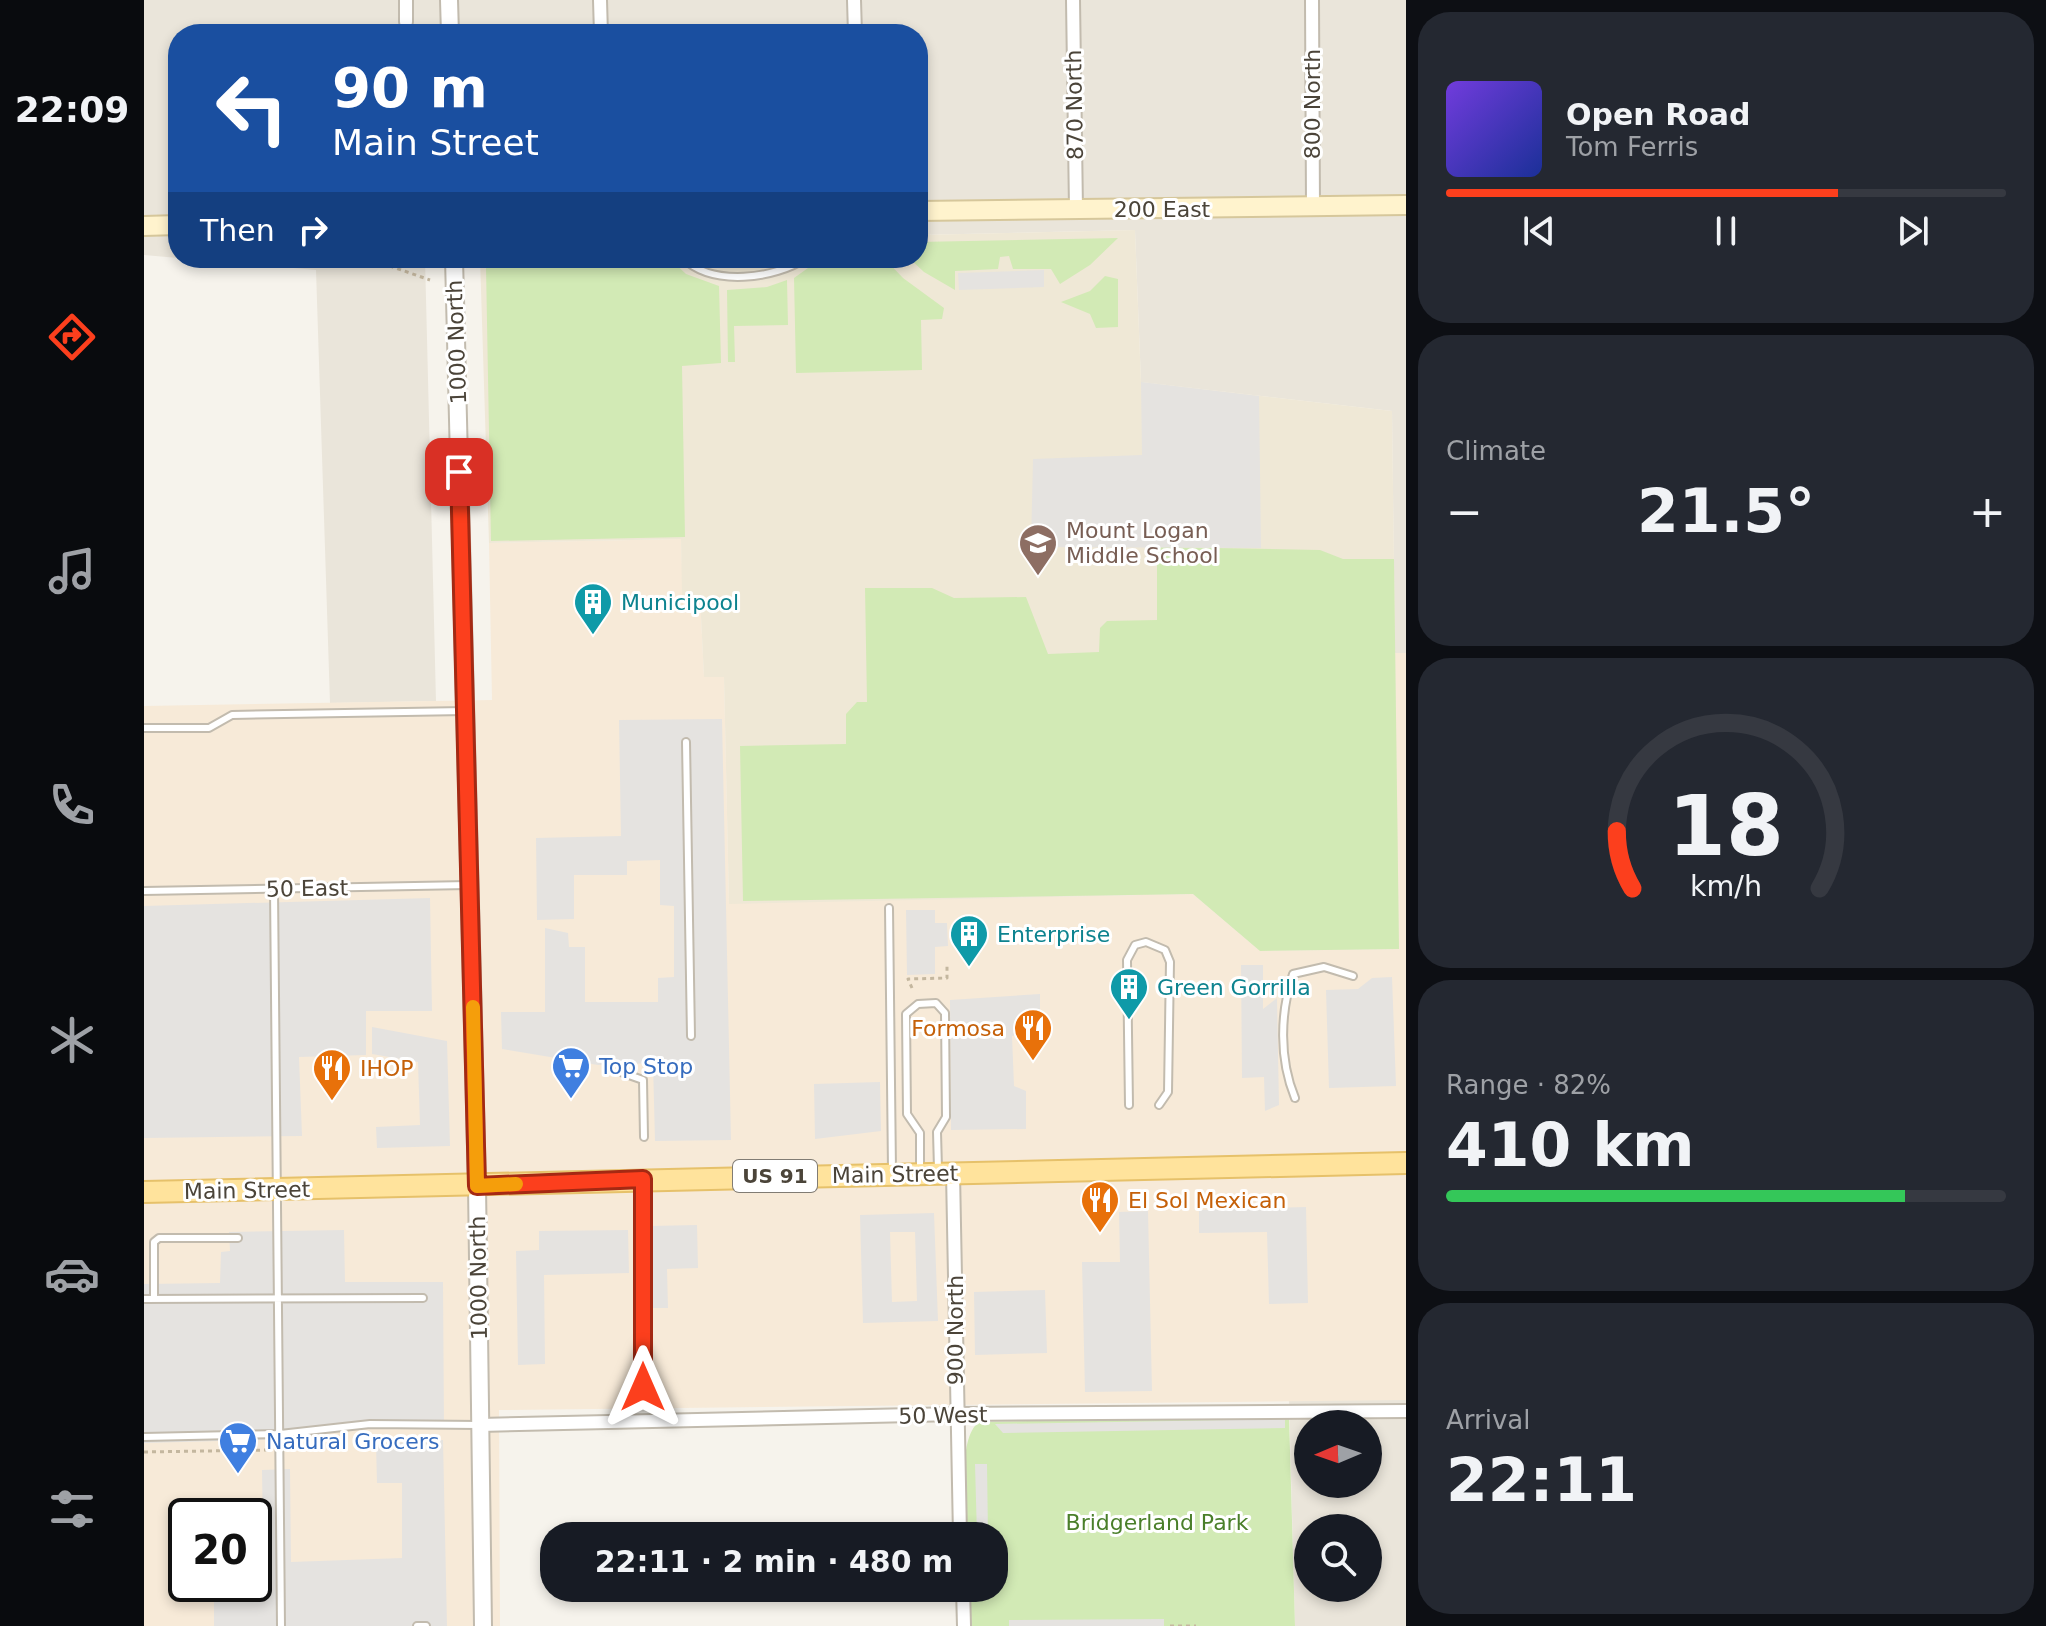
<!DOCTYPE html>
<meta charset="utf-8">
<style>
:root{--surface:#171b24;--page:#242831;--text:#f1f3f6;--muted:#9ea1a6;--line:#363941;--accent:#fc3f1d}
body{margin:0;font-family:"DejaVu Sans",sans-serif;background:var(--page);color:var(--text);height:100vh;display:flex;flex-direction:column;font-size:30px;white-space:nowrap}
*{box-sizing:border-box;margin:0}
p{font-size:26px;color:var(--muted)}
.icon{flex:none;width:44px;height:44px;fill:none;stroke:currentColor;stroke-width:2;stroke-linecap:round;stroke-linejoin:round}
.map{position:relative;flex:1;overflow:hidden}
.details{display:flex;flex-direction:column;gap:12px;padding:12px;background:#0d0f14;width:640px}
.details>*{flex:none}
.guide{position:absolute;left:24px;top:24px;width:760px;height:244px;border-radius:32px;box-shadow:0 4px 12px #0003;background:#1a4fa0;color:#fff;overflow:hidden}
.needle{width:52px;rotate:268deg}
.buttons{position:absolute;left:1150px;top:1410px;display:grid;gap:16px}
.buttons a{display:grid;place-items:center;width:88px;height:88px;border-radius:50%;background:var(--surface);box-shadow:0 4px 12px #0003;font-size:40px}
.speed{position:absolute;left:24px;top:1498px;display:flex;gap:16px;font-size:40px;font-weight:700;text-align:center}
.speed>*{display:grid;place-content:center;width:104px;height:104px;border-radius:50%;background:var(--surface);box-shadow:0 4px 12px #0003;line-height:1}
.speed .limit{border:4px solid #111;border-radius:12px;background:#fff;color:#111}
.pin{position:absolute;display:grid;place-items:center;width:68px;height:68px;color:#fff;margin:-34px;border-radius:16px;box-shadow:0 4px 12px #0006}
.me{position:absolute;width:88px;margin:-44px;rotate:0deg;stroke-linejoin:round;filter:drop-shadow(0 0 6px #0008)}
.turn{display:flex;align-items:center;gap:28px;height:168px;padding:0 32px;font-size:36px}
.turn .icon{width:104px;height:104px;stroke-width:2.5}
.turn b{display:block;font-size:56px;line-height:68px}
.then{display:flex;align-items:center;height:76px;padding:0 32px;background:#0003;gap:16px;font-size:30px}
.big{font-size:60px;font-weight:700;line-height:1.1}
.details .widget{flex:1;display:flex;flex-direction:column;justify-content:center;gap:12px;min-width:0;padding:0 28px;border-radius:32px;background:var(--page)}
.details .dial{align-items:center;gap:0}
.dial svg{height:208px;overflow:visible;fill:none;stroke:var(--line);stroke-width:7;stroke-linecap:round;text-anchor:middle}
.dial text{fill:var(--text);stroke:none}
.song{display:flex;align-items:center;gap:24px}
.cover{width:96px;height:96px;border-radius:12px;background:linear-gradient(135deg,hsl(260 70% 55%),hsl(230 70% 35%))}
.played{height:8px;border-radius:4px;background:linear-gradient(90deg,var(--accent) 70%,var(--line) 70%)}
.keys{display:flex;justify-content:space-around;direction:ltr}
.heat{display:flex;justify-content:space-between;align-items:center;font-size:44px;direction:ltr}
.charge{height:12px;border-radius:6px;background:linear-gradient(90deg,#34c759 82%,var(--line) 0)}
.trip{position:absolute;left:396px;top:1522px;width:468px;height:80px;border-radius:32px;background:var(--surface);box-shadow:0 4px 12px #0003;font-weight:700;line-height:80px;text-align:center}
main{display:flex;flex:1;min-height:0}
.tabs{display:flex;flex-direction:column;width:144px;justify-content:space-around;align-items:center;background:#090b0e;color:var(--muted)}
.tabs .icon{width:56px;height:56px}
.tabs .selected{color:var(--accent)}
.tabs b{font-size:36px;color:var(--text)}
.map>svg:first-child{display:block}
.residential{fill:#eae5da;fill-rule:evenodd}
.commercial{fill:#f7ead8;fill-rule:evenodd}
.education{fill:#efe8d6}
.green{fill:#d2eab5}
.parking{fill:#e5e3e0;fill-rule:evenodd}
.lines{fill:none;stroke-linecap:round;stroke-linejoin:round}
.service-casing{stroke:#c2bbae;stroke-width:10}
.minor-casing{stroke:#c2bbae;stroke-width:16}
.tertiary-casing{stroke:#c2bbae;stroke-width:20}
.secondary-casing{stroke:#d6c79b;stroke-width:22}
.primary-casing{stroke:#e6c16a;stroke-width:24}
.path{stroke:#c4b79f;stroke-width:3;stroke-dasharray:4 4;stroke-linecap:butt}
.service{stroke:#fff;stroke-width:6}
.minor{stroke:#fff;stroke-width:12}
.tertiary{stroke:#fff;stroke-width:16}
.secondary{stroke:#fff3cd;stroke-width:18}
.primary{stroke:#ffe39c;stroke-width:20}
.route-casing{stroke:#a42913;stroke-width:20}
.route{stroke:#fc3f1d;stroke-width:14}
.slow{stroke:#f59e0b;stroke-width:14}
.labels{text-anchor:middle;stroke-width:6;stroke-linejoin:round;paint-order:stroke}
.shield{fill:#fff;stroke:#817c74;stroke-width:2}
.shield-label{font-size:20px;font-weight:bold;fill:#4b4439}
.street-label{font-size:22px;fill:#4b4439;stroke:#fff}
.education-label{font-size:22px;fill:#785e54;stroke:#fff;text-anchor:start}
.culture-label{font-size:22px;fill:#0d838f;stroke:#fff;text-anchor:start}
.food-label{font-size:22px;fill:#c56008;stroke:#fff;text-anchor:start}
.shop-label{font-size:22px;fill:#366cbe;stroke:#fff;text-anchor:start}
.park-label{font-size:22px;fill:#4a7f2a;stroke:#fff}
</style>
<main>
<nav class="tabs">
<b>22:09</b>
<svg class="icon selected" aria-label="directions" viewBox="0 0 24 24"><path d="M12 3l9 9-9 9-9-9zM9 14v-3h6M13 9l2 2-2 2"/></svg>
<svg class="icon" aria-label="music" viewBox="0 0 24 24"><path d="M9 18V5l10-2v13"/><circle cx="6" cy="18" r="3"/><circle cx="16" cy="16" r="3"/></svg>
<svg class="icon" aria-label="phone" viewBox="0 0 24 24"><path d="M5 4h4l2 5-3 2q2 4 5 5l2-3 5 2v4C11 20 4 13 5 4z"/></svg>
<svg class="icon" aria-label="climate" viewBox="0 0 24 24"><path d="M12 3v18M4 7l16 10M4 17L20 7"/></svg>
<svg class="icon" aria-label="car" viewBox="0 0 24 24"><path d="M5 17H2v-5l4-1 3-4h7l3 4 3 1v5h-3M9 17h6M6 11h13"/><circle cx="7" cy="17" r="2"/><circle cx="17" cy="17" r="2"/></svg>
<svg class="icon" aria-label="filters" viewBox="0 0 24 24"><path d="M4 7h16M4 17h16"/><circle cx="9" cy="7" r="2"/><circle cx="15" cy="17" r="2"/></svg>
</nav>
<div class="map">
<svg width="1262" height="1626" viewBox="0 0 1262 1626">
<rect width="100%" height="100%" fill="#f6f3ec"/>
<path class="residential" d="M 0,0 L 1262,0 L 1262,653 L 1251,653 L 1248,411 L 997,382 L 991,230 L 774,235 L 774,34 L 34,34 L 34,258 L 0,255 Z
M 34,258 L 281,258 L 292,701 L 186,703 L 172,270 Z
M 1145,1400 L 1262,1400 L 1262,1626 L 1151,1626 ZM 1164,1424 L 1224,1424 L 1224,1484 L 1164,1484 ZM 1164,1528 L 1224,1528 L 1224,1588 L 1164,1588 Z"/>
<path class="commercial" d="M 537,539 L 539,595 L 556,596 L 560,677 L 580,677 L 585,903 L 1049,894 L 1116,951 L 1254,949 L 1251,653 L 1262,653 L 1262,1400 L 355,1410 L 356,1626 L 0,1626 L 0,706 L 348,700 L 345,543 ZM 42,1516 L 110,1516 L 110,1584 L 42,1584 Z"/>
<path class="education" d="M 991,230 L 997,382 L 1248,411 L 1255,949 L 1116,951 L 1049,894 L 585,904 L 580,677 L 560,677 L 556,597 L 538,595 L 537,539 L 345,543 L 336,258 L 774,258 L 774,235 Z"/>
<path class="green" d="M 974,238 L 946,265 L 916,284 L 907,269 L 869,269 L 865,256 L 856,257 L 854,269 L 811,271 L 811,290 L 780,272 L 765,258 L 774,258 L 774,242 Z
M 347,258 L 525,258 L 542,274 L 575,286 L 577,363 L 538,366 L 541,537 L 347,541 L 342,267 Z
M 678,258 L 740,258 L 759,278 L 800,308 L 798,319 L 777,320 L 778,370 L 652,373 L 650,278 Z
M 961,276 L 974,279 L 974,327 L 952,328 L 946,314 L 917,302 L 946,291 Z
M 643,280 L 644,325 L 590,326 L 591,362 L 584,362 L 583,290 L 623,287 Z
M 1013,547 L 1176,550 L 1199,559 L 1250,559 L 1255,949 L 1116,951 L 1049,894 L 599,901 L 596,746 L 702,744 L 702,714 L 713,702 L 723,702 L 721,588 L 788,588 L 810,598 L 882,597 L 904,654 L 955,652 L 956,628 L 963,621 L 1013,620 Z
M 1145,1416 L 1151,1626 L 826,1626 L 825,1588 L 850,1588 L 850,1536 L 824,1536 C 823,1508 812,1439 835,1422 Z"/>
<path class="parking" d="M 900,270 L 900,287 L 815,290 L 814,273 Z
M 997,382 L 1115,396 L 1117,548 L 887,547 L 889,459 L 998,455 Z
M 578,719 L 587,1140 L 511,1141 L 509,1063 L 454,1065 L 358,1049 L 357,1012 L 401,1012 L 401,928 L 424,933 L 425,947 L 441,947 L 441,1002 L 514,1002 L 514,978 L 530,977 L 530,906 L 516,905 L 516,860 L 483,861 L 483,875 L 430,875 L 430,919 L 393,920 L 392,838 L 477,836 L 475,720 Z
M 286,898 L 288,1011 L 222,1011 L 222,1055 L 155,1057 L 158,1136 L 0,1138 L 0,906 Z
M 762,910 L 791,910 L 791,923 L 803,923 L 804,946 L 791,947 L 791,974 L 763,975 Z
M 1097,965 L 1119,965 L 1119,1009 L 1133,998 L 1135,1105 L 1121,1111 L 1120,1077 L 1098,1078 Z
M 1248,977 L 1252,1086 L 1185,1088 L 1182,990 L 1214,989 L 1228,978 Z
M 896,994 L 896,1031 L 868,1036 L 870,1086 L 882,1091 L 882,1129 L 807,1130 L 806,1000 Z
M 228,1027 L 303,1041 L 306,1146 L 233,1148 L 232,1127 L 276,1125 L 274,1062 L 228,1054 Z
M 736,1082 L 737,1131 L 671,1139 L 670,1084 Z
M 1162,1207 L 1164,1303 L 1125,1304 L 1123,1232 L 1055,1233 L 1055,1210 Z
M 1004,1211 L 1008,1391 L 941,1392 L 938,1262 L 976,1262 L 975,1212 Z
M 790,1213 L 794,1321 L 719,1323 L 716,1215 ZM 771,1232 L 773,1301 L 748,1302 L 746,1232 Z
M 553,1225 L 554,1268 L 523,1269 L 524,1308 L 508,1308 L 506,1226 Z
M 200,1230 L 201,1282 L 299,1282 L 300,1429 L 204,1429 L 149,1439 L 0,1443 L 0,1284 L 76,1283 L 77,1252 L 86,1251 L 85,1232 Z
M 484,1230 L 485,1273 L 400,1275 L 401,1364 L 374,1365 L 372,1251 L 395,1250 L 395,1231 Z
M 901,1290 L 903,1353 L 831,1355 L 830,1292 Z
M 1141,1419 L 1141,1428 L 859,1433 L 851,1424 Z
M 299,1440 L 303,1626 L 70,1626 L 70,1602 L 120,1599 L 118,1470 L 146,1469 L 147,1562 L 258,1558 L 258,1483 L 233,1483 L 232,1444 Z
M 831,1464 L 843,1464 L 844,1536 L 833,1536 Z
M 1020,1619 L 1020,1626 L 865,1626 L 865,1620 Z"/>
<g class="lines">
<g class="service-casing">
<path id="service" d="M 539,258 C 568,287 631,279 662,258
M 0,728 L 65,728 L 88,715 L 321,711
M 542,742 L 547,1036
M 130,889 L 137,1626
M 0,891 L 324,885
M 745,908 L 748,1170
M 479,1073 L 499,1080 L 500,1137
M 1151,1098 C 1135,1059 1136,1013 1149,974 L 1180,967 L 1209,976
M 985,1105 L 983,960 L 991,945 L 1002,942 L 1021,950 L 1026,962 L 1024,1092 L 1015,1105
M 776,1171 L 776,1133 L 763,1114 L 762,1014 L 774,1004 L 792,1003 L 801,1013 L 802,1117 L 793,1132 L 794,1169
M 499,1183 L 499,1387
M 0,1299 L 279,1298
M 10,1299 L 10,1242 L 15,1238 L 94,1238
M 0,1437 L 136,1434 L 226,1424 L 336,1425
M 273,1626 L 282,1626"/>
</g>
<g class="minor-casing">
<path id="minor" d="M 262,0 L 262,22
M 456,0 L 457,34
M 710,0 L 711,34
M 929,0 L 932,209
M 1168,0 L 1169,207
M 809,1173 L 816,1536
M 336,1425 L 812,1414 L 1262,1411
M 819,1588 L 820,1626"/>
</g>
<g class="tertiary-casing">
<path id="tertiary" d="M 305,0 L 306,34
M 310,258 L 333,1186 L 339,1626"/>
</g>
<g class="secondary-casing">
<path id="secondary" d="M 774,211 L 1262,205
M 0,226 L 34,225"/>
</g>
<g class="primary-casing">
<path id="primary" d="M 0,1192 L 1262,1163"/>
</g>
<path class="path" d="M 223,258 L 286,280
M 768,988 L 764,979 L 803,978 L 803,965
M 0,1452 L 126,1450
M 1026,1626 L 1052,1626"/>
<use href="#service" class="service"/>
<use href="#minor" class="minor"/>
<use href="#tertiary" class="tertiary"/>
<use href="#secondary" class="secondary"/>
<use href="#primary" class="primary"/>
</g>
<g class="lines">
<g class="route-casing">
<path id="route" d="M 315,472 L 333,1186 L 499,1179 L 499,1387"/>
</g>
<use href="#route" class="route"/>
<path class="slow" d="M 329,1007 L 333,1186 L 372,1184"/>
</g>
<defs>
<g id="school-pin" transform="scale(2)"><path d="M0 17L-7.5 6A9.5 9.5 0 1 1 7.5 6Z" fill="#8d6e63" stroke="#fff"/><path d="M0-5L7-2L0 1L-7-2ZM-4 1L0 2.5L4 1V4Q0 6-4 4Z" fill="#fff"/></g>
<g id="building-pin" transform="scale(2)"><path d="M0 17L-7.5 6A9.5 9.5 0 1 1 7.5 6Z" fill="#0f9aa8" stroke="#fff"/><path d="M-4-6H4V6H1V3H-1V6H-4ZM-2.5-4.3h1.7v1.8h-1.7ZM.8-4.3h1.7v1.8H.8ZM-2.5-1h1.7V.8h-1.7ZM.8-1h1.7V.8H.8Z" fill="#fff"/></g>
<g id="restaurant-pin" transform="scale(2)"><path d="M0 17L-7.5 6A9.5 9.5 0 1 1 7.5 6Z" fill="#e8710a" stroke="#fff"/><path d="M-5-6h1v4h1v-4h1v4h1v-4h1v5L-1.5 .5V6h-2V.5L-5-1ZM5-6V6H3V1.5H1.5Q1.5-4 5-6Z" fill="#fff"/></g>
<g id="supermarket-pin" transform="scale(2)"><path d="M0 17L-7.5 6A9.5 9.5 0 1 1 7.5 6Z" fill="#3f7fe0" stroke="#fff"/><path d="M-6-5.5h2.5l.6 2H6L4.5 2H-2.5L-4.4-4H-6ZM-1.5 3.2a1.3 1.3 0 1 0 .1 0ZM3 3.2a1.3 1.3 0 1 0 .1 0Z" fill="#fff"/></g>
</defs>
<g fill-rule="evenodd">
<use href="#school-pin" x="894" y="543"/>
<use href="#building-pin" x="449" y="602"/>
<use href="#building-pin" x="825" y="934"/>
<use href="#building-pin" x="985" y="987"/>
<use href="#restaurant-pin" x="889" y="1028"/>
<use href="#supermarket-pin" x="427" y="1066"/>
<use href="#restaurant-pin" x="188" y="1068"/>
<use href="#restaurant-pin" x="956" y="1200"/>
<use href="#supermarket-pin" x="94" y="1441"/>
</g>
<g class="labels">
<rect class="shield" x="589" y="1160" width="84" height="32" rx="6"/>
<g class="shield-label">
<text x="631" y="1183">US 91</text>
</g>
<g class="street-label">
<text transform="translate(1168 104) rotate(-90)" y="8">800 North</text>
<text transform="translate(930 105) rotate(-91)" y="8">870 North</text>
<text x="1018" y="217">200 East</text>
<text transform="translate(312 342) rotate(-92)" y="8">1000 North</text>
<text transform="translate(163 888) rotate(-1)" y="8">50 East</text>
<text transform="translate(751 1174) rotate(-1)" y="8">Main Street</text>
<text transform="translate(103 1190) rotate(-1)" y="8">Main Street</text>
<text transform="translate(334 1278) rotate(-91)" y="8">1000 North</text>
<text transform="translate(811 1330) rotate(-90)" y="8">900 North</text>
<text transform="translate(799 1415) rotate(-1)" y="8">50 West</text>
</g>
<g class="education-label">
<text x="922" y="538">Mount Logan<tspan x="922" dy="25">Middle School</tspan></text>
</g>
<g class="culture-label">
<text x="477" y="610">Municipool</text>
<text x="853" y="942">Enterprise</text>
<text x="1013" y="995">Green Gorrilla</text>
</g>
<g class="food-label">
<text x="861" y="1036" text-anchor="end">Formosa</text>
<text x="216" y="1076">IHOP</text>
<text x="984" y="1208">El Sol Mexican</text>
</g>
<g class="shop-label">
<text x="455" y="1074">Top Stop</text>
<text x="122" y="1449">Natural Grocers</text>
</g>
<g class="park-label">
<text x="1013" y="1530">Bridgerland Park</text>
</g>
</g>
</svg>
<div class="buttons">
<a><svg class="needle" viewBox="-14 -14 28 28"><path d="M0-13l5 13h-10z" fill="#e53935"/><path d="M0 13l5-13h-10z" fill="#9ea1a6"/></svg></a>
<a><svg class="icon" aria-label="search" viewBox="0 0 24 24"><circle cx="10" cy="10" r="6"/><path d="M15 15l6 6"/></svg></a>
</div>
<div class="speed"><div class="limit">20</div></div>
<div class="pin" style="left:315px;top:472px;background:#d93025"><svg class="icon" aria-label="arrive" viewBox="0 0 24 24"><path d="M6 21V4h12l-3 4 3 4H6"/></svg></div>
<svg class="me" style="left:499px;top:1387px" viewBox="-20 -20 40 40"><path d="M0-17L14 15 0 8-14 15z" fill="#fc3f1d" stroke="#fff" stroke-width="4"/></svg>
<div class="trip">22:11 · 2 min · 480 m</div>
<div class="guide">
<div class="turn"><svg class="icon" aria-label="left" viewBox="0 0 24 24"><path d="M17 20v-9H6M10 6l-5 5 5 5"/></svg><div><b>90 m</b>Main Street</div></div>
<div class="then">Then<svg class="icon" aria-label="right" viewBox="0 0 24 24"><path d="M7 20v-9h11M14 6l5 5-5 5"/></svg></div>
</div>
</div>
<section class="details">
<div class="widget">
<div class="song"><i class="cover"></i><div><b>Open Road</b><p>Tom Ferris</p></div></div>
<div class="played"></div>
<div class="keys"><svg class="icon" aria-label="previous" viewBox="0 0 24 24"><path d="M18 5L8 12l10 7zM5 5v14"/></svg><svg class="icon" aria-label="pause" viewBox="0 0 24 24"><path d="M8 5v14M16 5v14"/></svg><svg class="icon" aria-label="next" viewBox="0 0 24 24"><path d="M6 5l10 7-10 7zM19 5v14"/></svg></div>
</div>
<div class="widget"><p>Climate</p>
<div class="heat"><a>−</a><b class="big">21.5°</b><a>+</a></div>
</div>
<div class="widget dial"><svg viewBox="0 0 100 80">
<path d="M14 69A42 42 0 1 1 86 69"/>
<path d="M14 69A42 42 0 0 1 8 47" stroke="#fc3f1d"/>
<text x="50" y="56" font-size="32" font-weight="700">18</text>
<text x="50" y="72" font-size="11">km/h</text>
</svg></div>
<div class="widget"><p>Range · 82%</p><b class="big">410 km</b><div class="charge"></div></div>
<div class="widget"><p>Arrival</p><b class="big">22:11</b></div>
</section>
</main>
